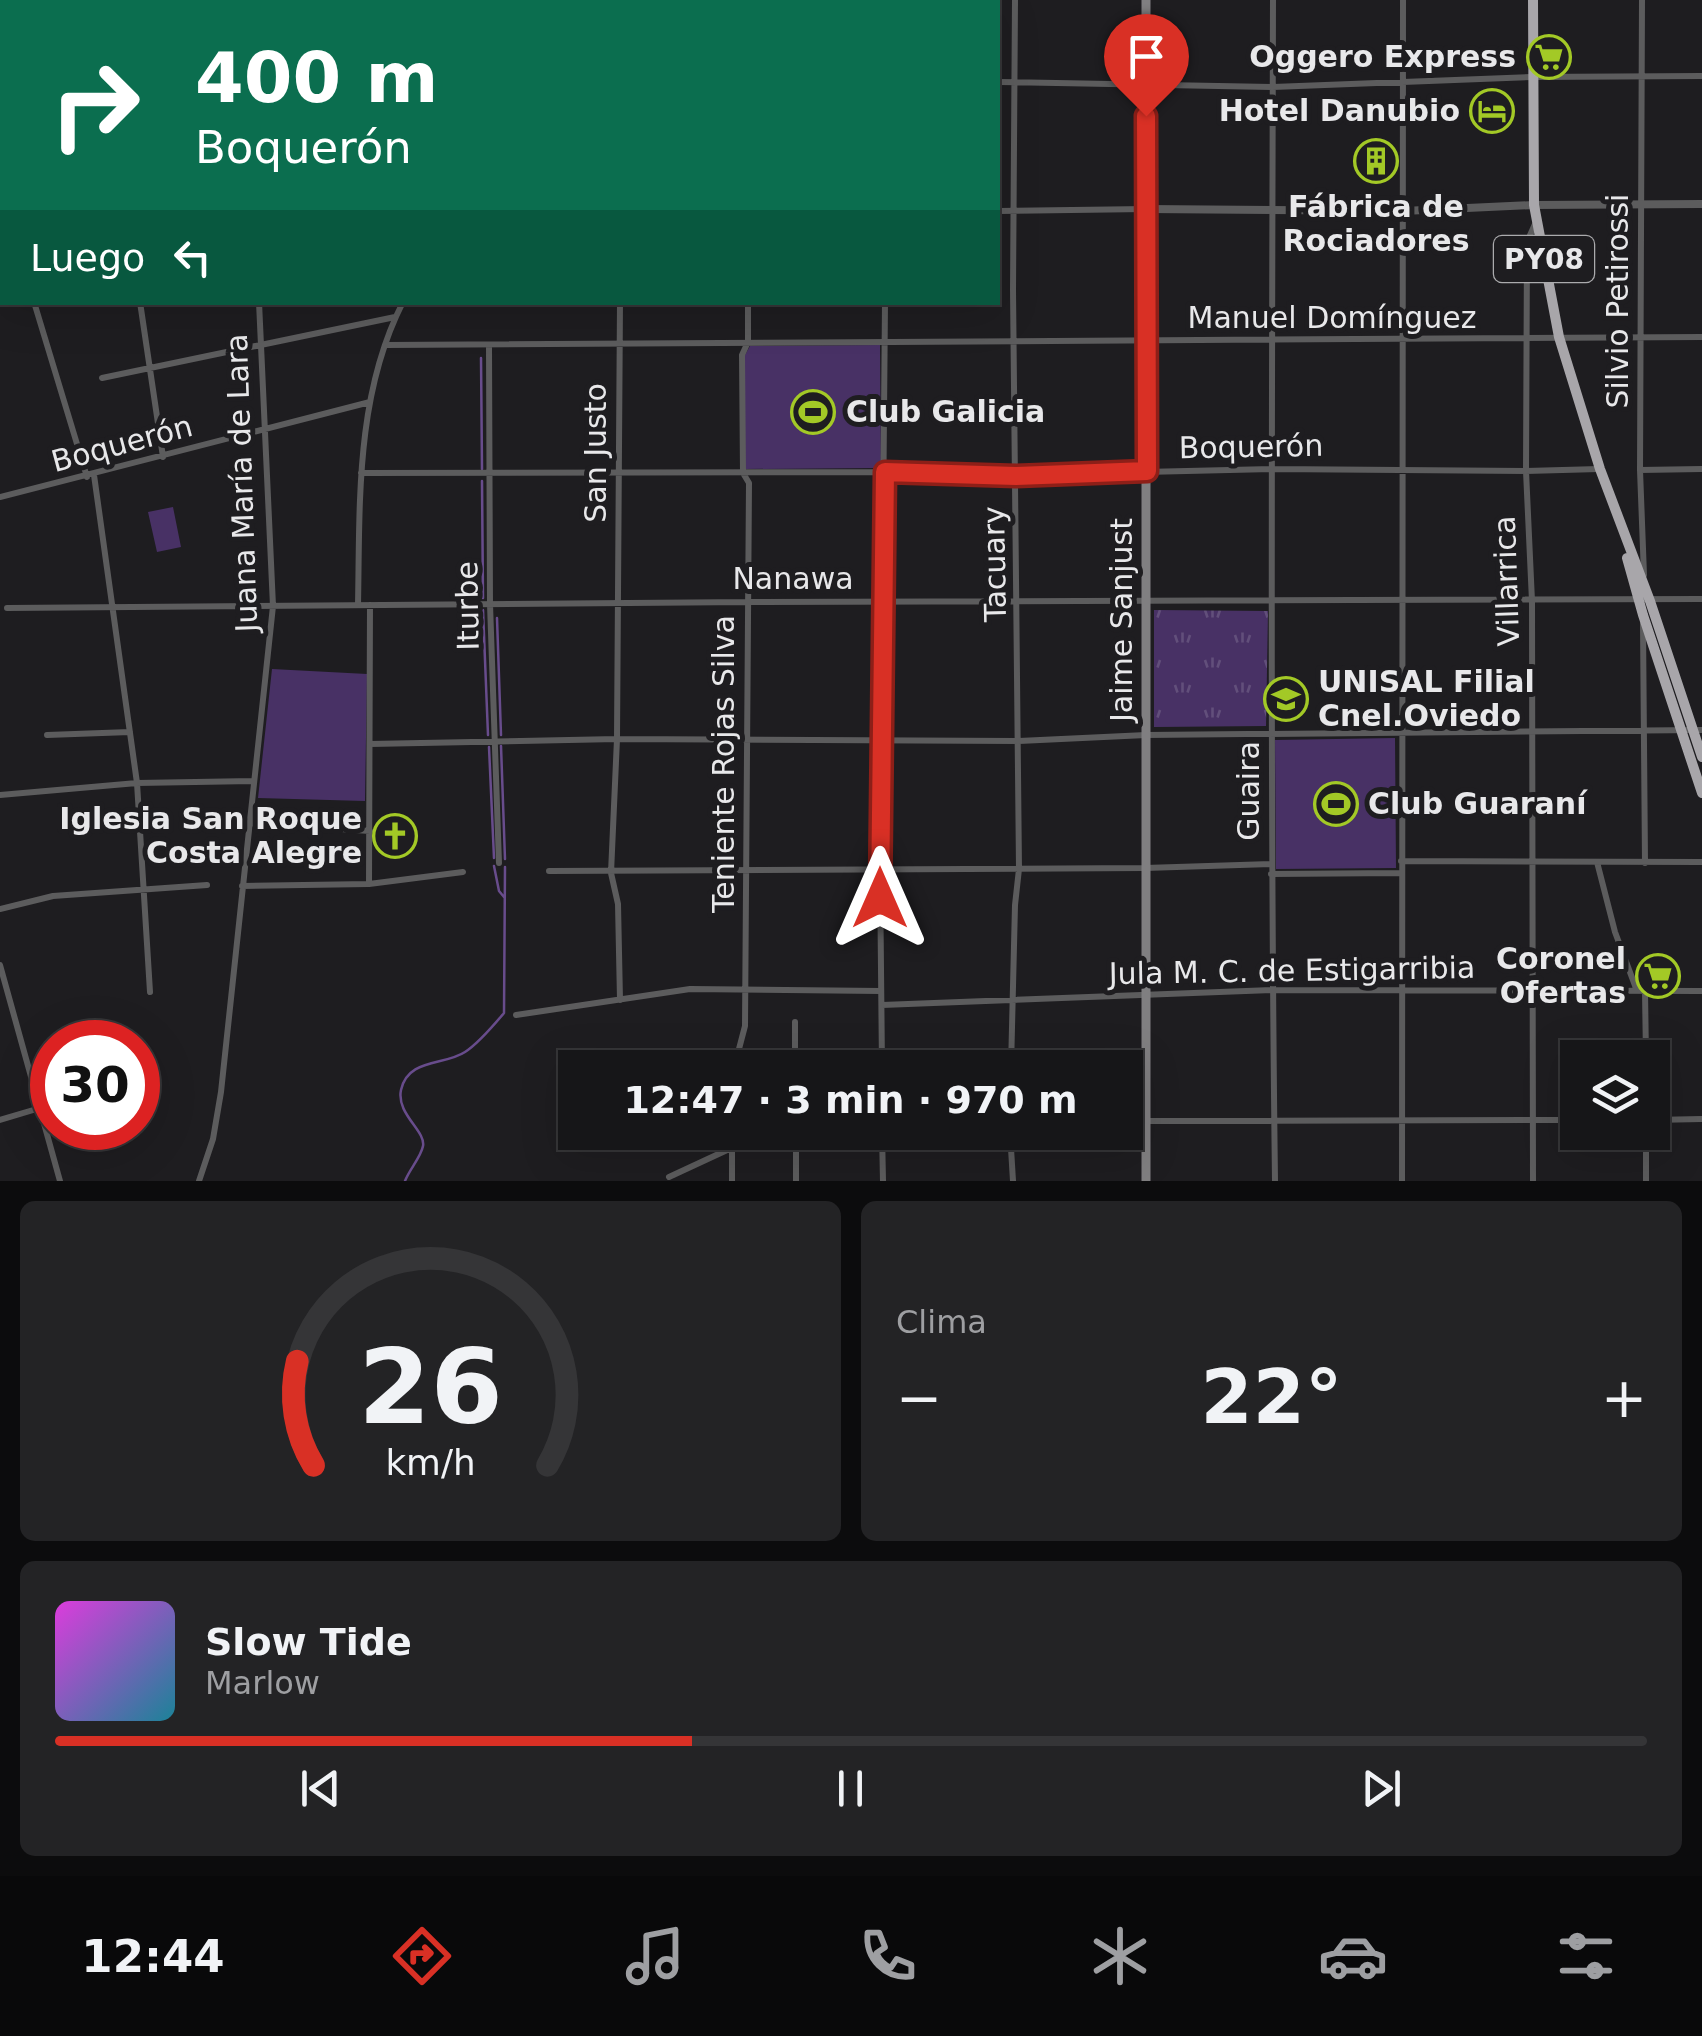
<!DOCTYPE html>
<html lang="es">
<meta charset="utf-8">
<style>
:root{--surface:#161618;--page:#232325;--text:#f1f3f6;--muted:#9e9fa2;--line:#353537;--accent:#d93025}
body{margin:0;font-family:"DejaVu Sans",sans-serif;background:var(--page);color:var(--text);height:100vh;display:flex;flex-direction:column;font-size:38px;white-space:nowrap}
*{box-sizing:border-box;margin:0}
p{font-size:32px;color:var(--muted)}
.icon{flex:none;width:55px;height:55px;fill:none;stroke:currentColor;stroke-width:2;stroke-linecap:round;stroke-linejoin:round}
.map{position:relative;height:1181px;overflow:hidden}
.details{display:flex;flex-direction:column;gap:20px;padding:20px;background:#0c0c0d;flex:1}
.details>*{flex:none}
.banner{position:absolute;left:0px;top:0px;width:1000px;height:305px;box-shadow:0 10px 40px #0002,0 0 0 2px var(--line);background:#0b6e4f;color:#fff;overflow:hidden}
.fabs{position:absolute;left:1560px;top:1040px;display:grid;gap:20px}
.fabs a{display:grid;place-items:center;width:110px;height:110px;border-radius:0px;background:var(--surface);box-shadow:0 10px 40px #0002,0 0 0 2px var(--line);font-size:50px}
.speed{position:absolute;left:30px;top:1020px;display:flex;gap:20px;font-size:50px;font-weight:700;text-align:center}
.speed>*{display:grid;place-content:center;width:130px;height:130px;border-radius:50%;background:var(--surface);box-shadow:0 10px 40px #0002,0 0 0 2px var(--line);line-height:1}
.speed .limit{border:15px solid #d22;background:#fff;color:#111}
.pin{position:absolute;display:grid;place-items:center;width:85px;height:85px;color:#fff;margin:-102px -42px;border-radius:50% 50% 50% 0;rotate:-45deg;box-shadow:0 0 10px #0007}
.pin .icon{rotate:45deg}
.me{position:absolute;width:110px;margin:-55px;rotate:0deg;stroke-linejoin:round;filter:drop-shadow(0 0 8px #0008)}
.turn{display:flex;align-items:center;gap:35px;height:210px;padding:0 30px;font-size:45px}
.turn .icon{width:130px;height:130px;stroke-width:2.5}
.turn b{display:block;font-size:70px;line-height:85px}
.then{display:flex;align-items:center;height:95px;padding:0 30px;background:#0003;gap:20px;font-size:38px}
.big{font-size:75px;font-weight:600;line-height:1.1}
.details .card{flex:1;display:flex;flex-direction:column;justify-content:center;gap:15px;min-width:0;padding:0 35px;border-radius:15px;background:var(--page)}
.details .dial{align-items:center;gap:0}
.dial svg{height:260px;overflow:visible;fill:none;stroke:var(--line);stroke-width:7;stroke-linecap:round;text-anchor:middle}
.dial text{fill:var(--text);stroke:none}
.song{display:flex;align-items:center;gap:30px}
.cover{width:120px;height:120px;border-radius:15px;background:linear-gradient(135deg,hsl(300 70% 55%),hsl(190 70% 35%))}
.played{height:10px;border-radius:5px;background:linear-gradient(90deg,var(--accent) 40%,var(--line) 40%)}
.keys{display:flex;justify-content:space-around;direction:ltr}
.heat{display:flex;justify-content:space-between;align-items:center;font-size:55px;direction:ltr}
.details .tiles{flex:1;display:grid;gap:20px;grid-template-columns:1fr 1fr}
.card:last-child{grid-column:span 2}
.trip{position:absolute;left:558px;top:1050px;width:585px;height:100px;border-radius:0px;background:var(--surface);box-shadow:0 10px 40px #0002,0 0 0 2px var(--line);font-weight:600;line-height:100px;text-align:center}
.menu{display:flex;height:160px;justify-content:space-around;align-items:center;background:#09090a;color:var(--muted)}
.menu .icon{width:70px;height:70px}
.menu .selected{color:var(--accent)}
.menu b{font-size:45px;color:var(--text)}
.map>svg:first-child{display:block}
.green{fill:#483165}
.cemetery{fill:url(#cemetery-stones)}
.park{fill:url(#park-tufts)}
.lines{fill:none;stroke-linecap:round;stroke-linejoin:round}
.stream{stroke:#684c8c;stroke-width:2.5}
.minor{stroke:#5c5c5d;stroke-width:6}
.tertiary{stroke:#5c5c5d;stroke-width:8}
.secondary{stroke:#807f81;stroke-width:9}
.trunk{stroke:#a8a6aa;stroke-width:10}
.route-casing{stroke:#8d1f18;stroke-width:25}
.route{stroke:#d93025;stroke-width:18}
.labels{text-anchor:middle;stroke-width:10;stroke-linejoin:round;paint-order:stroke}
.shield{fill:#1e1d20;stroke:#ababad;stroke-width:2.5}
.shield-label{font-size:28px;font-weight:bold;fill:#e8e8ea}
.poi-label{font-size:30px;font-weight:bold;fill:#e8e8ea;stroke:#1e1d20;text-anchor:end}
.street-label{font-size:30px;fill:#e8e8ea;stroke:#1e1d20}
</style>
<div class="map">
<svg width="1702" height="1181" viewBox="0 0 1702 1181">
<defs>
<pattern id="cemetery-stones" width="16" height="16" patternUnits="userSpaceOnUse" patternTransform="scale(2.5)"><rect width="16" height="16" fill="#483165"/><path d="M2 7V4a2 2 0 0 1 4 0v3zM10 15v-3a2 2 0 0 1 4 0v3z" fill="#624f7b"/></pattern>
<pattern id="park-tufts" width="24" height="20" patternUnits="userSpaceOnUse" patternTransform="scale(2.5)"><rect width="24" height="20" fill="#483165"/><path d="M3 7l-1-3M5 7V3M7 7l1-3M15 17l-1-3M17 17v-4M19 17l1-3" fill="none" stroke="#624f7b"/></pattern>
</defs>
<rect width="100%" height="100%" fill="#1e1d20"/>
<path class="green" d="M 880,345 L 881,468 L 745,469 L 745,355 L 750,346 Z
M 173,507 L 181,547 L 157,552 L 148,512 Z
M 272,669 L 367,674 L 365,801 L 258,798 Z
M 1395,738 L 1396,868 L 1276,869 L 1275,740 Z"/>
<path class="cemetery" d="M 411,0 L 614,0 L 411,2 Z"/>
<path class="park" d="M 1154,610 L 1268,611 L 1266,726 L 1154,727 Z"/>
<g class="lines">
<path class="stream" d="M 481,358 L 482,469
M 482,481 L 483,598
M 483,610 L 488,735
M 497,618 L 501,735
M 501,746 L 505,859
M 489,747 L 494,858
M 494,866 L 499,891 L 504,897
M 405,1181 C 409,1170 421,1157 423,1146 C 426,1131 396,1114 401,1090 C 408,1058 444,1066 465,1052 C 479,1043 493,1026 504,1013 L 505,867"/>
<path class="minor" d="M 141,0 L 142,2
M 237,0 L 238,2
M 354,0 L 354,2
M 1273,0 C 1272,394 1270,787 1275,1181
M 1642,0 L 1640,470 L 1644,575
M 623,2 L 623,0
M 753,2 L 753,0
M 884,2 L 884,0
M 998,82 L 1273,87 L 1531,77 L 1702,76
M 0,99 L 2,99
M 998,211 L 1146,209
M 0,230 L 2,230
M 0,290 L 2,289
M 34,302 L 87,477
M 140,302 L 163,457
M 620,302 L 617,739 L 611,873 L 618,904 L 620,1000
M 385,345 L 1702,337
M 489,347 L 490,604 L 499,863
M 102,378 L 395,317
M 1640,470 L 1702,469
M 361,473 L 885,472 L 1016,475 L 1273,469 L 1526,471 L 1599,469
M 94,475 L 137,783 L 150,992
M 0,497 L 370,402
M 358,605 C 360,504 355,396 403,302
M 7,608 L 748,602 L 1702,599
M 1643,624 L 1645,863
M 47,735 L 130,732
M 370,744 L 617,739 L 1019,741 L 1146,735 L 1702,730
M 0,795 L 137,783 L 253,781
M 249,823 L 370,831
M 1401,861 L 1702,862
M 1597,862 L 1615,932 L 1637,991
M 549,871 L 1145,868 L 1271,864
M 1271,874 L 1401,873
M 369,884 L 370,605
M 242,886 L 369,884 L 463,872
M 0,909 L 53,896 L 207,885
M 0,965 L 60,1181
M 1645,991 L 1646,1058
M 882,1005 L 1273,990 L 1702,991
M 516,1015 L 690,989 L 881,991
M 795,1022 L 795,1068
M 734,1068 L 745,1026 L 749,483 L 743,473 L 742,355 L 748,342 L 748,302
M 882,1068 L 880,868 L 885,302
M 1011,1068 L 1015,905 L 1019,869 L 1013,290 L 1015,0
M 0,1120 L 40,1108
M 1652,1120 L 1702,1119
M 1125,1121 L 1578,1120
M 882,1132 L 883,1181
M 1010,1132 L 1013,1181
M 669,1177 L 766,1132
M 199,1181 L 213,1139 L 221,1092 L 273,606 L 259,302
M 732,1181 L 732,1132
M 796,1181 L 796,1132
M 1402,1181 L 1403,0
M 1533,1181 L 1532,601 L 1526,471 L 1527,242 L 1535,224
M 1646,1181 L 1646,1132"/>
<path class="tertiary" d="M 1146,209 L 1403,211 L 1534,205 L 1702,204"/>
<path class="secondary" d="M 1146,1181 L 1146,0"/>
<path class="trunk" d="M 1533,0 L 1534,205 L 1559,337 L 1600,469 L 1650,601 L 1702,757
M 1627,558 L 1643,615 L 1702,793"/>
</g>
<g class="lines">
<g class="route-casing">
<path id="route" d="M 880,898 L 885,472 L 1016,476 L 1147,471 L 1146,116"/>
</g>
<use href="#route" class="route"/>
</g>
<defs>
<g id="supermarket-ring" transform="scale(2.25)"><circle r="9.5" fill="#1e1d20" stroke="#a3c926" stroke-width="1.5"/><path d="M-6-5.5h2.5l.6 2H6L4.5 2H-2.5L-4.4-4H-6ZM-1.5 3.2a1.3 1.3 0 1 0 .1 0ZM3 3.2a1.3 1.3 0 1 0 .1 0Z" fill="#a3c926"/></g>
<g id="hotel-ring" transform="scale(2.25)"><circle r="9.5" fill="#1e1d20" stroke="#a3c926" stroke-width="1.5"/><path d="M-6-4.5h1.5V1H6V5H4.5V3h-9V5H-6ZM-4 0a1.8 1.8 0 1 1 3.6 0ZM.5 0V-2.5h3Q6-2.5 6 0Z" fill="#a3c926"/></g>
<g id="building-ring" transform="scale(2.25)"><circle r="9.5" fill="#1e1d20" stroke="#a3c926" stroke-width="1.5"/><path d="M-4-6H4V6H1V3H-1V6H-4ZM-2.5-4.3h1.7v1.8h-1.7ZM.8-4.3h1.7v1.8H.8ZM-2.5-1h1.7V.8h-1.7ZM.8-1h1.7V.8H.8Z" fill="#a3c926"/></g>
<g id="stadium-ring" transform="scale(2.25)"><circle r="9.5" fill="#1e1d20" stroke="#a3c926" stroke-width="1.5"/><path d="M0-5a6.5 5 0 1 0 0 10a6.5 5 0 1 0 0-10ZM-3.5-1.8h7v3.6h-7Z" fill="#a3c926"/></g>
<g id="university-ring" transform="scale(2.25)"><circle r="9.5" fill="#1e1d20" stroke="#a3c926" stroke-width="1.5"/><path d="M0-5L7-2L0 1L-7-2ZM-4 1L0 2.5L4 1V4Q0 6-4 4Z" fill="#a3c926"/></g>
<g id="church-ring" transform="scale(2.25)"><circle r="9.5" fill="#1e1d20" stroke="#a3c926" stroke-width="1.5"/><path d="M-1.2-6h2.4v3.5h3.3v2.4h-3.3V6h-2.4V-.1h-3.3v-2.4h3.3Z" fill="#a3c926"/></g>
</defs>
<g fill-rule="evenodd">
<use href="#supermarket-ring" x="1549" y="57"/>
<use href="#hotel-ring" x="1492" y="111"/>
<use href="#building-ring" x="1376" y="161"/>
<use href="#stadium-ring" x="813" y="412"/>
<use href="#university-ring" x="1286" y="699"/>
<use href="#stadium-ring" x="1336" y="804"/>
<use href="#church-ring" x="395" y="836"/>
<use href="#supermarket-ring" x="1658" y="976"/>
</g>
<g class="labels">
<rect class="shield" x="1494" y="236" width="100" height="46" rx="8"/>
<g class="shield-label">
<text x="1544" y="269">PY08</text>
</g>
<g class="poi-label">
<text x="1516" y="67">Oggero Express</text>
<text x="1460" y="121">Hotel Danubio</text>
<text x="1376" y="217" text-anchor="middle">Fábrica de<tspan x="1376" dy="34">Rociadores</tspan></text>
<text x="846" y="422" text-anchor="start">Club Galicia</text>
<text x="1318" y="692" text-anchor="start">UNISAL Filial<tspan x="1318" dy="34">Cnel.Oviedo</tspan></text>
<text x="1368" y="814" text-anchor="start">Club Guaraní</text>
<text x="362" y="829">Iglesia San Roque<tspan x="362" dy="34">Costa Alegre</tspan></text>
<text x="1626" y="969">Coronel<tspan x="1626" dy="34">Ofertas</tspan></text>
</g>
<g class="street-label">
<text transform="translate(1618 301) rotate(-90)" y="10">Silvio Petirossi</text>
<text x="1332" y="328">Manuel Domínguez</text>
<text transform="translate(122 444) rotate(-15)" y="10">Boquerón</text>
<text transform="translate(1251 447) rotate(-1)" y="10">Boquerón</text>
<text transform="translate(596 453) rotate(-90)" y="10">San Justo</text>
<text transform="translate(242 483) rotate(-92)" y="10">Juana María de Lara</text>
<text transform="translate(995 564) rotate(-91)" y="10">Tacuary</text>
<text x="793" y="589">Nanawa</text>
<text transform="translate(1507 581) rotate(-92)" y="10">Villarrica</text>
<text transform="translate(468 606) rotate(-91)" y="10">Iturbe</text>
<text transform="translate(1122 620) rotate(-90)" y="10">Jaime Sanjust</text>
<text transform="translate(724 764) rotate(-90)" y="10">Teniente Rojas Silva</text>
<text transform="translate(1249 791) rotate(-90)" y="10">Guaira</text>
<text transform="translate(1292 971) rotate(-1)" y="10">Jula M. C. de Estigarribia</text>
</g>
</g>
</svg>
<div class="fabs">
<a><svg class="icon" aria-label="layers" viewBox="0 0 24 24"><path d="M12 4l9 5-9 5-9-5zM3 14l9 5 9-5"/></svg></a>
</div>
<div class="speed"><div class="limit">30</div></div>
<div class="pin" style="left:1146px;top:116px;background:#d93025"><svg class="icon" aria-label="arrive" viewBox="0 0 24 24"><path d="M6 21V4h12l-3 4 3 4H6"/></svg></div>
<svg class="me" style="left:880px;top:898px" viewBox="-20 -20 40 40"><path d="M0-17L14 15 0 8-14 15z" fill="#d93025" stroke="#fff" stroke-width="4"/></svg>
<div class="trip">12:47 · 3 min · 970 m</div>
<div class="banner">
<div class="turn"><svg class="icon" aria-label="right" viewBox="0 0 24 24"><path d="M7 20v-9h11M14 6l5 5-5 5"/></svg><div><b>400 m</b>Boquerón</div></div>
<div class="then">Luego<svg class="icon" aria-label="left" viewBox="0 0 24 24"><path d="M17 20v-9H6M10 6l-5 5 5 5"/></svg></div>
</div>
</div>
<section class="details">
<div class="tiles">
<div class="card dial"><svg viewBox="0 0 100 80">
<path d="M14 69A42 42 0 1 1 86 69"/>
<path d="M14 69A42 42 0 0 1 9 37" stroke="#d93025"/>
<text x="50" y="56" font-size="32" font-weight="700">26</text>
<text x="50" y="72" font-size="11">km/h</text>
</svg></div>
<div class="card"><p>Clima</p>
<div class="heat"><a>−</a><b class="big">22°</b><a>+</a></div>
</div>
<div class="card">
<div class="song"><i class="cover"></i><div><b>Slow Tide</b><p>Marlow</p></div></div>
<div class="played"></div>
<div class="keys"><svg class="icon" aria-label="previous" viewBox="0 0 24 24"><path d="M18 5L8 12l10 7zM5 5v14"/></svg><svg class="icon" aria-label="pause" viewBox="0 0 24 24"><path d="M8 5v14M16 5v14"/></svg><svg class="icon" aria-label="next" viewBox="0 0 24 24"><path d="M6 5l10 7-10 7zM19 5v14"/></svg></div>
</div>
</div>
</section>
<nav class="menu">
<b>12:44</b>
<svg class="icon selected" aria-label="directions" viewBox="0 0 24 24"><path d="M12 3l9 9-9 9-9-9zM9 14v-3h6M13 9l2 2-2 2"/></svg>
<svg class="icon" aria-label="music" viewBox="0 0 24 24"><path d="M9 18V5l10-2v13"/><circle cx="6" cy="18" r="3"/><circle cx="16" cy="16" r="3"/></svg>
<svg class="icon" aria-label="phone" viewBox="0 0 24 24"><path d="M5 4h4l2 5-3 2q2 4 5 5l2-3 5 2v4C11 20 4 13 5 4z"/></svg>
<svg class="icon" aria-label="climate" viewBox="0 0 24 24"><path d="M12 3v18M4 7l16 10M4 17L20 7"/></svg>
<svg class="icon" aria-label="car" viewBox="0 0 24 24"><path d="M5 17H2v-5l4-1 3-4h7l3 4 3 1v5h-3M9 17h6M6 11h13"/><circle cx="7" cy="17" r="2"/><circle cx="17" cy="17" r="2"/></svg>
<svg class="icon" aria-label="filters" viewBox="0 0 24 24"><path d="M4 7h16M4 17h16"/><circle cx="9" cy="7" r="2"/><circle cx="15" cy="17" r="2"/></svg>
</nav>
